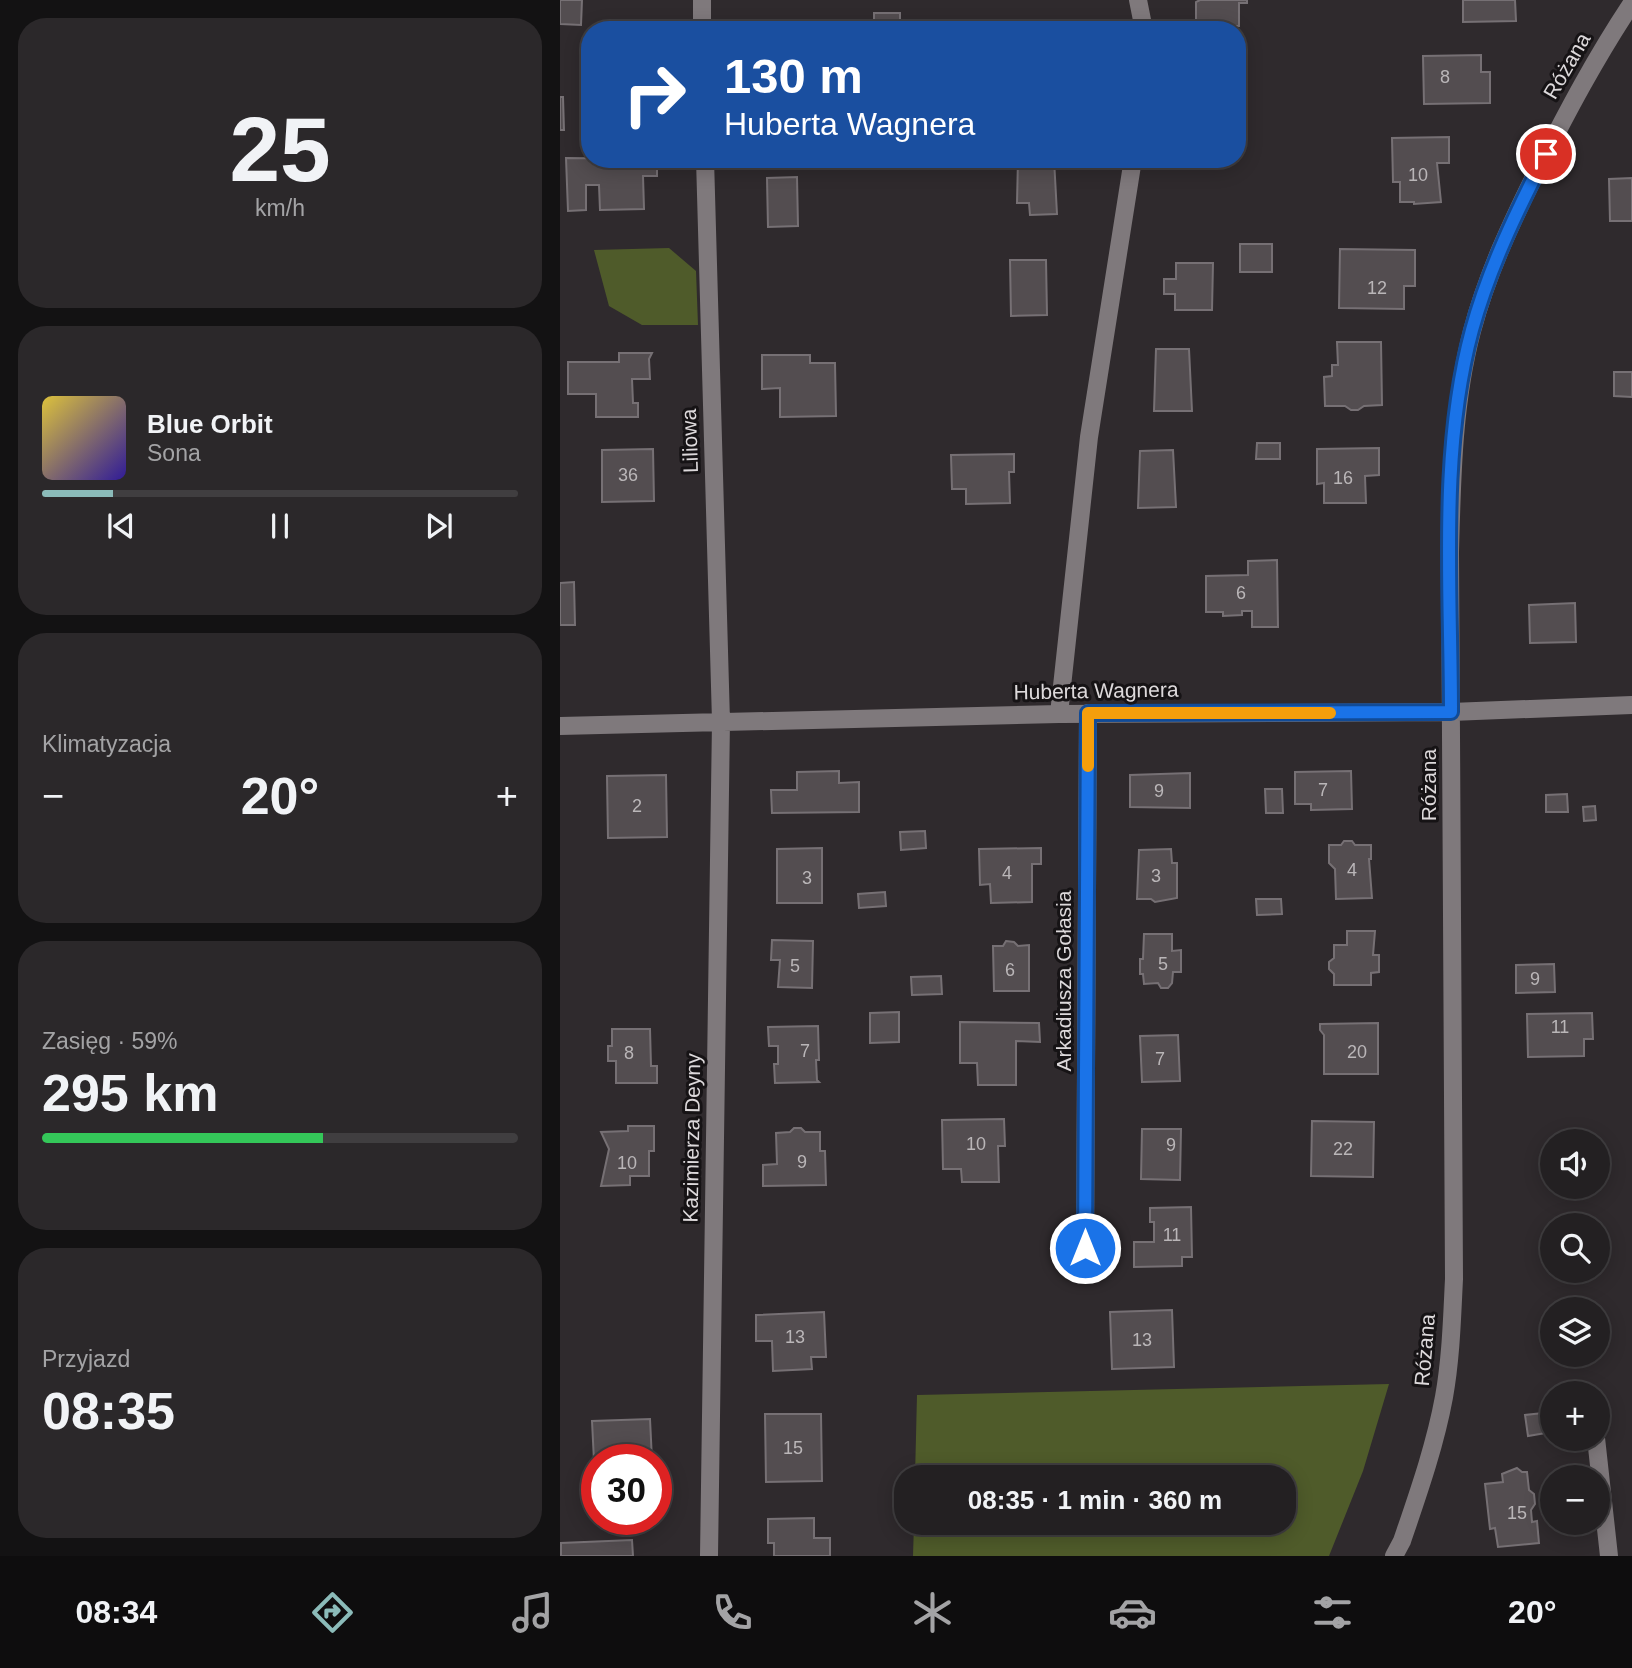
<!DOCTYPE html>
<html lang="pl">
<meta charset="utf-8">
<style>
:root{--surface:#232022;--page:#2b282a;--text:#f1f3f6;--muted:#a3a3a5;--line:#403e40;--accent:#8bbbb9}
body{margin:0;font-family:Helvetica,sans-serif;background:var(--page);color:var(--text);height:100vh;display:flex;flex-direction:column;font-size:26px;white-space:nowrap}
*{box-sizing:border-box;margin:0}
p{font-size:23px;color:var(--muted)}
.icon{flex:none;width:38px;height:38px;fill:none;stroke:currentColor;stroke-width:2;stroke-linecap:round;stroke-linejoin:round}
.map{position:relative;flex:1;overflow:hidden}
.panel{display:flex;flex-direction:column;gap:18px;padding:18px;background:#131213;width:560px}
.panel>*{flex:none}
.banner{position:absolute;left:21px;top:21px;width:665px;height:147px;border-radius:28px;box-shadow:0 4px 18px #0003,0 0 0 2px var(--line);background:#1a4fa0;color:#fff;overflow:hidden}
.tools{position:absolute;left:980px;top:1129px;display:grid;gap:14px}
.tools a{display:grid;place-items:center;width:70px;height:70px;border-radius:50%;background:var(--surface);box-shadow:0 4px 18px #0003,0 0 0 2px var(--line);font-size:35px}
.speed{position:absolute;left:21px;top:1444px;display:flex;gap:14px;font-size:35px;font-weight:700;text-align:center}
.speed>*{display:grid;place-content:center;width:91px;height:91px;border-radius:50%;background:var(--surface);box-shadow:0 4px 18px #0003,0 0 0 2px var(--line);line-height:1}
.speed .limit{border:10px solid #d22;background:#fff;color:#111}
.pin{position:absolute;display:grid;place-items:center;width:60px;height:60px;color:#fff;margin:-30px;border:4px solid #fff;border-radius:50%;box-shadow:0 2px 7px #0007}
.me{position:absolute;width:77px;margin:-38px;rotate:0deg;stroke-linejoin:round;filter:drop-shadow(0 0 5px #0008)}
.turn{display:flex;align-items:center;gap:24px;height:147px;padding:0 28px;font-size:32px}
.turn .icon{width:91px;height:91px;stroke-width:2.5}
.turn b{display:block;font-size:49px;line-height:60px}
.big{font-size:52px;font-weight:700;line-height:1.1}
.panel .card{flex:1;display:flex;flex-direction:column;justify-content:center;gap:10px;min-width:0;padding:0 24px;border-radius:28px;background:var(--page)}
.panel .dial{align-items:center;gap:0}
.dial b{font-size:91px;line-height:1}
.song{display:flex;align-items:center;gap:21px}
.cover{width:84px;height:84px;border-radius:10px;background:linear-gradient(135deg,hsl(50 70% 55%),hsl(250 70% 35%))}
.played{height:7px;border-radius:4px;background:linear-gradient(90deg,var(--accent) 15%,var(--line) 15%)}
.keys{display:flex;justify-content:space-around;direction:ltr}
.heat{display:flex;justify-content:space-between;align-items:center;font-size:38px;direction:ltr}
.charge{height:10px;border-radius:5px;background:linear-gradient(90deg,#34c759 59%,var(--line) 0)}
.trip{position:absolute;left:334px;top:1465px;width:402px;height:70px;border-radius:28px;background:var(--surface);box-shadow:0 4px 18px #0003,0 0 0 2px var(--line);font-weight:700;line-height:70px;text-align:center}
.tab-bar{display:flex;height:112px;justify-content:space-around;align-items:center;background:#0e0d0e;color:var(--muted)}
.tab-bar .icon{width:49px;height:49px}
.tab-bar .selected{color:var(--accent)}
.tab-bar b{font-size:32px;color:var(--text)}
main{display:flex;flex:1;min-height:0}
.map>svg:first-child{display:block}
.green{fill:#4f5b2a}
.building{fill:#534d50;stroke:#767074;stroke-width:2}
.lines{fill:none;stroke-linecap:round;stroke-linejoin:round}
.minor{stroke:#7f797c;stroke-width:18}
.route-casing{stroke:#114b97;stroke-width:18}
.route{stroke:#1a73e8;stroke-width:12}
.slow{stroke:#f59e0b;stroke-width:12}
.labels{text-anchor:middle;stroke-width:6;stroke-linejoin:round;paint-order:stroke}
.number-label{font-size:18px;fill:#bab6b8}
.street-label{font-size:21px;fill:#ddd9db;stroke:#161315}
</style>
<main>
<section class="panel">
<div class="card dial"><b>25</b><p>km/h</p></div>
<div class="card">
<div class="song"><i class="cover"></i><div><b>Blue Orbit</b><p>Sona</p></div></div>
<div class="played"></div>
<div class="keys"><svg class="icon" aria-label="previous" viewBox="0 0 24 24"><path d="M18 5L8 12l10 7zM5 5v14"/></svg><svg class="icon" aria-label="pause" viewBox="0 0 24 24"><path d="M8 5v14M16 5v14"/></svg><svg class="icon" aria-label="next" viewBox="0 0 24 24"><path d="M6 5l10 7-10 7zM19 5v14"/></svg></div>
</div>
<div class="card"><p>Klimatyzacja</p>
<div class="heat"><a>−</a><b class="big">20°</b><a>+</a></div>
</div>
<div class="card"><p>Zasięg · 59%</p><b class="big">295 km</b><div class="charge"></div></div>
<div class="card"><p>Przyjazd</p><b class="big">08:35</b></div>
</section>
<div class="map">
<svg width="1072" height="1556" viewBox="0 0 1072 1556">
<rect width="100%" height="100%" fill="#2f2a2d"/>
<path class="green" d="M 109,248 L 136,271 L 138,325 L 82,325 L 49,306 L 34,250 Z
M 829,1384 L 803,1471 L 769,1556 L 353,1556 L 354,1523 L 724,1522 L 724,1477 L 355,1477 L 357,1395 Z"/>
<path class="building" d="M 0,0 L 22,0 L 21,25 L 0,24 Z
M 640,0 L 687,0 L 687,3 L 679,3 L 679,26 L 636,26 L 636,2 Z
M 903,0 L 955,0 L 956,21 L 903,22 Z
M 314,13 L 340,13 L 340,29 L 351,29 L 351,27 L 386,26 L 386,30 L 314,30 Z
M 921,55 L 921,72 L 930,72 L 930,103 L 864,104 L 863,56 Z
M 0,97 L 3,97 L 4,130 L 0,130 Z
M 889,137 L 889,163 L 877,163 L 881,202 L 854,204 L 854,202 L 840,202 L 840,182 L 833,182 L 832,138 Z
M 6,158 L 97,159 L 97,176 L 83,176 L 84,209 L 40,210 L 39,185 L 26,185 L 26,210 L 8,211 Z
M 458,159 L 494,159 L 497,214 L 470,215 L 469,203 L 457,203 Z
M 237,177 L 238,226 L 208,227 L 207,178 Z
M 1072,178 L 1072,221 L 1050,221 L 1049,179 Z
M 680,244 L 712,244 L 712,272 L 680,272 Z
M 780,249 L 855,250 L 855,286 L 844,286 L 844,309 L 779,308 Z
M 450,260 L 486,260 L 487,315 L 451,316 Z
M 616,263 L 653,263 L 652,310 L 615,310 L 615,294 L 604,294 L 604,279 L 616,279 Z
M 777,342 L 821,342 L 822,405 L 804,406 L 798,410 L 791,410 L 785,406 L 765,406 L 764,377 L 772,376 L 772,365 L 778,365 Z
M 596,349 L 629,349 L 632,411 L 594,411 Z
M 59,353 L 92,353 L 89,359 L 90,379 L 72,379 L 73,403 L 78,403 L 78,417 L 36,417 L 36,394 L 8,394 L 8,362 L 59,362 Z
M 202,355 L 250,355 L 250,363 L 275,363 L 276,416 L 220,417 L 220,388 L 202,389 Z
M 1054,372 L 1072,372 L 1072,397 L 1054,396 Z
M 697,443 L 720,443 L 720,459 L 696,459 Z
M 819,448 L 819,475 L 805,476 L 806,503 L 764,503 L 764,483 L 757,484 L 757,449 Z
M 93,449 L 94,501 L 42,502 L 42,450 Z
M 613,450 L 616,507 L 578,508 L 580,451 Z
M 454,454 L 454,472 L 449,472 L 450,503 L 406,504 L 406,489 L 392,489 L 391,455 Z
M 717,560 L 718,627 L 692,627 L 692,611 L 682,611 L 682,615 L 663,616 L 663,612 L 646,612 L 646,576 L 688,575 L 688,561 Z
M 14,582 L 15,625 L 0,625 L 0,583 Z
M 1015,603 L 1016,642 L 970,643 L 969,605 Z
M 279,771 L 279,783 L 299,782 L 299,812 L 212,813 L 211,790 L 237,790 L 237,772 Z
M 791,771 L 792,809 L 751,810 L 751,804 L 735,804 L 735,772 Z
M 630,773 L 630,808 L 570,807 L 570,775 Z
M 106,775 L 107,837 L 48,838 L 47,776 Z
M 705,789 L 722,789 L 723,813 L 706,813 Z
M 1007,794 L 1008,812 L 986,812 L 986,795 Z
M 1035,806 L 1036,820 L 1024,821 L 1023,807 Z
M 365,831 L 366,848 L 341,850 L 340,832 Z
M 784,841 L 792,841 L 795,845 L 811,845 L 811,859 L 809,859 L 812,898 L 776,899 L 775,869 L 769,863 L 769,845 L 781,845 Z
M 262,848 L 262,903 L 217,903 L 217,849 Z
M 481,848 L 481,864 L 472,864 L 472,902 L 431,903 L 430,884 L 420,885 L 419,849 Z
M 611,849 L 612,863 L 617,863 L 617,898 L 595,902 L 591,899 L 577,899 L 579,850 Z
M 325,892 L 326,906 L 299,908 L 298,894 Z
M 696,899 L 721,899 L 722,914 L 697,915 Z
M 787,931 L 815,931 L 813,955 L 819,955 L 819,972 L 811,973 L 811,985 L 774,985 L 774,974 L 769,969 L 769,962 L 774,958 L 774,945 L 787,945 Z
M 584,934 L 612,934 L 612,951 L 621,950 L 621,972 L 613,972 L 612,983 L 608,988 L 601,988 L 598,983 L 584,984 L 583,974 L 580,974 L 580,959 L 583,959 Z
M 212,940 L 253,941 L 252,988 L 218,987 L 220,960 L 211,960 Z
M 446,941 L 454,942 L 458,946 L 469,945 L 469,991 L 434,991 L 433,946 L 443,946 Z
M 994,964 L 995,992 L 956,993 L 956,965 Z
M 381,976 L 382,994 L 352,995 L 351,977 Z
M 339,1012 L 339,1042 L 310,1043 L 310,1013 Z
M 1032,1013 L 1033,1039 L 1024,1039 L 1024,1056 L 968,1057 L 967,1014 Z
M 400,1022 L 479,1023 L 480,1042 L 456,1041 L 456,1085 L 418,1085 L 417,1063 L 400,1063 Z
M 818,1023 L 818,1074 L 764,1074 L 764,1035 L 760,1030 L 760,1024 Z
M 258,1026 L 259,1060 L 256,1060 L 257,1080 L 259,1082 L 215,1083 L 214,1064 L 218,1064 L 218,1046 L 209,1046 L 208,1027 Z
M 52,1029 L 90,1029 L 91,1066 L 97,1066 L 97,1083 L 56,1083 L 56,1061 L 48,1061 L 48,1046 L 52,1046 Z
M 618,1035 L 620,1081 L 582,1082 L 580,1036 Z
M 444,1119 L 445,1146 L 438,1146 L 439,1182 L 402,1182 L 401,1169 L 383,1169 L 382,1120 Z
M 752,1121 L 814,1122 L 813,1177 L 751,1176 Z
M 68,1126 L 94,1126 L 94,1151 L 89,1151 L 89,1176 L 70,1176 L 70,1185 L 41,1186 L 49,1149 L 41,1132 L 68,1131 Z
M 234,1128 L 241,1128 L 245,1132 L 260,1132 L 260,1151 L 265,1151 L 266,1185 L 203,1186 L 203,1165 L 217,1164 L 216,1133 L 230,1132 Z
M 582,1129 L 621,1129 L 620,1180 L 581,1179 Z
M 631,1207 L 632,1257 L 622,1257 L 622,1266 L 574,1267 L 574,1242 L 594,1242 L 594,1222 L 590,1222 L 590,1208 Z
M 612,1310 L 614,1367 L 552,1369 L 550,1312 Z
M 264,1312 L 266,1357 L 251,1357 L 252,1369 L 213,1371 L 212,1341 L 196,1341 L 196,1315 Z
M 992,1412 L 992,1432 L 968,1436 L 965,1415 Z
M 205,1414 L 261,1414 L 262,1481 L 206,1482 Z
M 90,1419 L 92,1460 L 37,1460 L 37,1481 L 35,1481 L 32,1421 Z
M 957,1468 L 962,1472 L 967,1472 L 969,1490 L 974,1494 L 975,1504 L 971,1510 L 972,1522 L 977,1521 L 979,1543 L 938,1547 L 935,1528 L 930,1529 L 925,1484 L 943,1482 L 942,1474 Z
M 254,1518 L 254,1538 L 270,1538 L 270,1556 L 214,1556 L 214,1543 L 208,1543 L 208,1519 Z
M 72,1540 L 73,1556 L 1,1556 L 1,1543 Z"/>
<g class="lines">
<path class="minor" d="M 578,0 L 584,30
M 142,30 L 142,0
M 145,159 L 161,721 L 149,1556
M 499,714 L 529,437 L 573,159
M 0,726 L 499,714 L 891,712 L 1072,705
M 525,1248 L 528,713
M 1036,1438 L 1049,1556
M 834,1556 L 842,1541 C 858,1494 875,1446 884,1397 C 891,1358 892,1318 894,1279 L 890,552 C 892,478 893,403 912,331 C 927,274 952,221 978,169 C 1007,112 1036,57 1072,3"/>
</g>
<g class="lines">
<g class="route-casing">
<path id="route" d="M 525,1248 L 528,713 L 891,712 C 891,588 879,451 912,330 C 929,268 957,211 986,154"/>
</g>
<use href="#route" class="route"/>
<path class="slow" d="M 528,766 L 528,713 L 770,713"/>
</g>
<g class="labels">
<g class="number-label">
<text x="885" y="83">8</text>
<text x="858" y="181">10</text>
<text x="817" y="294">12</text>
<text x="68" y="481">36</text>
<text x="783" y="484">16</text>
<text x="681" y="599">6</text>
<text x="763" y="796">7</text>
<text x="599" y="797">9</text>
<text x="77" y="812">2</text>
<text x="792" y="876">4</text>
<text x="447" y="879">4</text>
<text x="596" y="882">3</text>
<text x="247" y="884">3</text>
<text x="603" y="970">5</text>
<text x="235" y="972">5</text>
<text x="450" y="976">6</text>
<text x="975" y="985">9</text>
<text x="1000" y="1033">11</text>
<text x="245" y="1057">7</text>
<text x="797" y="1058">20</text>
<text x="69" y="1059">8</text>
<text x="600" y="1065">7</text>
<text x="416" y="1150">10</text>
<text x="611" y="1151">9</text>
<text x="783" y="1155">22</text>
<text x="242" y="1168">9</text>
<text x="67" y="1169">10</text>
<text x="612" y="1241">11</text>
<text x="235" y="1343">13</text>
<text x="582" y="1346">13</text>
<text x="233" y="1454">15</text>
<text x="957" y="1519">15</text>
</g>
<g class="street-label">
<text transform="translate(1007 66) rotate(-60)" y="7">Różana</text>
<text transform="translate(130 441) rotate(-92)" y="7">Liliowa</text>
<text transform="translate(536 691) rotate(-1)" y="7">Huberta Wagnera</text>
<text transform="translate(869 785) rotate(-90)" y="7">Różana</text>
<text transform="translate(504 981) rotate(-90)" y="7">Arkadiusza Gołasia</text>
<text transform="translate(132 1138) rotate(-89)" y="7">Kazimierza Deyny</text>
<text transform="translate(865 1350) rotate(-85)" y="7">Różana</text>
</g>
</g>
</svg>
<div class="tools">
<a><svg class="icon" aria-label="sound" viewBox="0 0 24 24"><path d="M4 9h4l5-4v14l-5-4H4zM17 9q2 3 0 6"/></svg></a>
<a><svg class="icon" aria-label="search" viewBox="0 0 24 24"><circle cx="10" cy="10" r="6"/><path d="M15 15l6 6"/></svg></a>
<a><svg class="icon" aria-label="layers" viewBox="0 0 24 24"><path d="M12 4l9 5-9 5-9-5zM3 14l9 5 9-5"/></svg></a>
<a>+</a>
<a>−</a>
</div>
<div class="speed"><div class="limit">30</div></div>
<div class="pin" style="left:986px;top:154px;background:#d93025"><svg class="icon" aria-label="arrive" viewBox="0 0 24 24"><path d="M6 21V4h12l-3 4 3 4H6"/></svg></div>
<svg class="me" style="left:525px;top:1248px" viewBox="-20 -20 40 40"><circle r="17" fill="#1a73e8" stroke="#fff" stroke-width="3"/><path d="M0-11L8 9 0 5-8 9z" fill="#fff"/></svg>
<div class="trip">08:35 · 1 min · 360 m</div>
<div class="banner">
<div class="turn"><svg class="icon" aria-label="right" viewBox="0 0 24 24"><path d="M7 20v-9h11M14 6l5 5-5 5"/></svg><div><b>130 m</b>Huberta Wagnera</div></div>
</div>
</div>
</main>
<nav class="tab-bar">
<b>08:34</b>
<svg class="icon selected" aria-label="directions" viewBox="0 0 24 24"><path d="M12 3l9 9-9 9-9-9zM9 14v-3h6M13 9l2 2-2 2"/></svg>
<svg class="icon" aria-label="music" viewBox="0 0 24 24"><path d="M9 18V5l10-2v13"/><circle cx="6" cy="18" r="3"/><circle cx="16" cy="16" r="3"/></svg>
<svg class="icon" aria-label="phone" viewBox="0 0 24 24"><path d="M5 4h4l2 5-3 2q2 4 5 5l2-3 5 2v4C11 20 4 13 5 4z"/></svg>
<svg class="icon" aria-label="climate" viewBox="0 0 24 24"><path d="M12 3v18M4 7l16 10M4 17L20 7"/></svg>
<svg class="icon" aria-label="car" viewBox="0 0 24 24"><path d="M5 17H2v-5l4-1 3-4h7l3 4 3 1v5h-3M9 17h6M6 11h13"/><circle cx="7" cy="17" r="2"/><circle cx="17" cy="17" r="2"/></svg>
<svg class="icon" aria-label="filters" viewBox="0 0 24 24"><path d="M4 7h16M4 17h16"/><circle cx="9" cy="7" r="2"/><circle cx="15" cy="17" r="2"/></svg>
<b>20°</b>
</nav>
